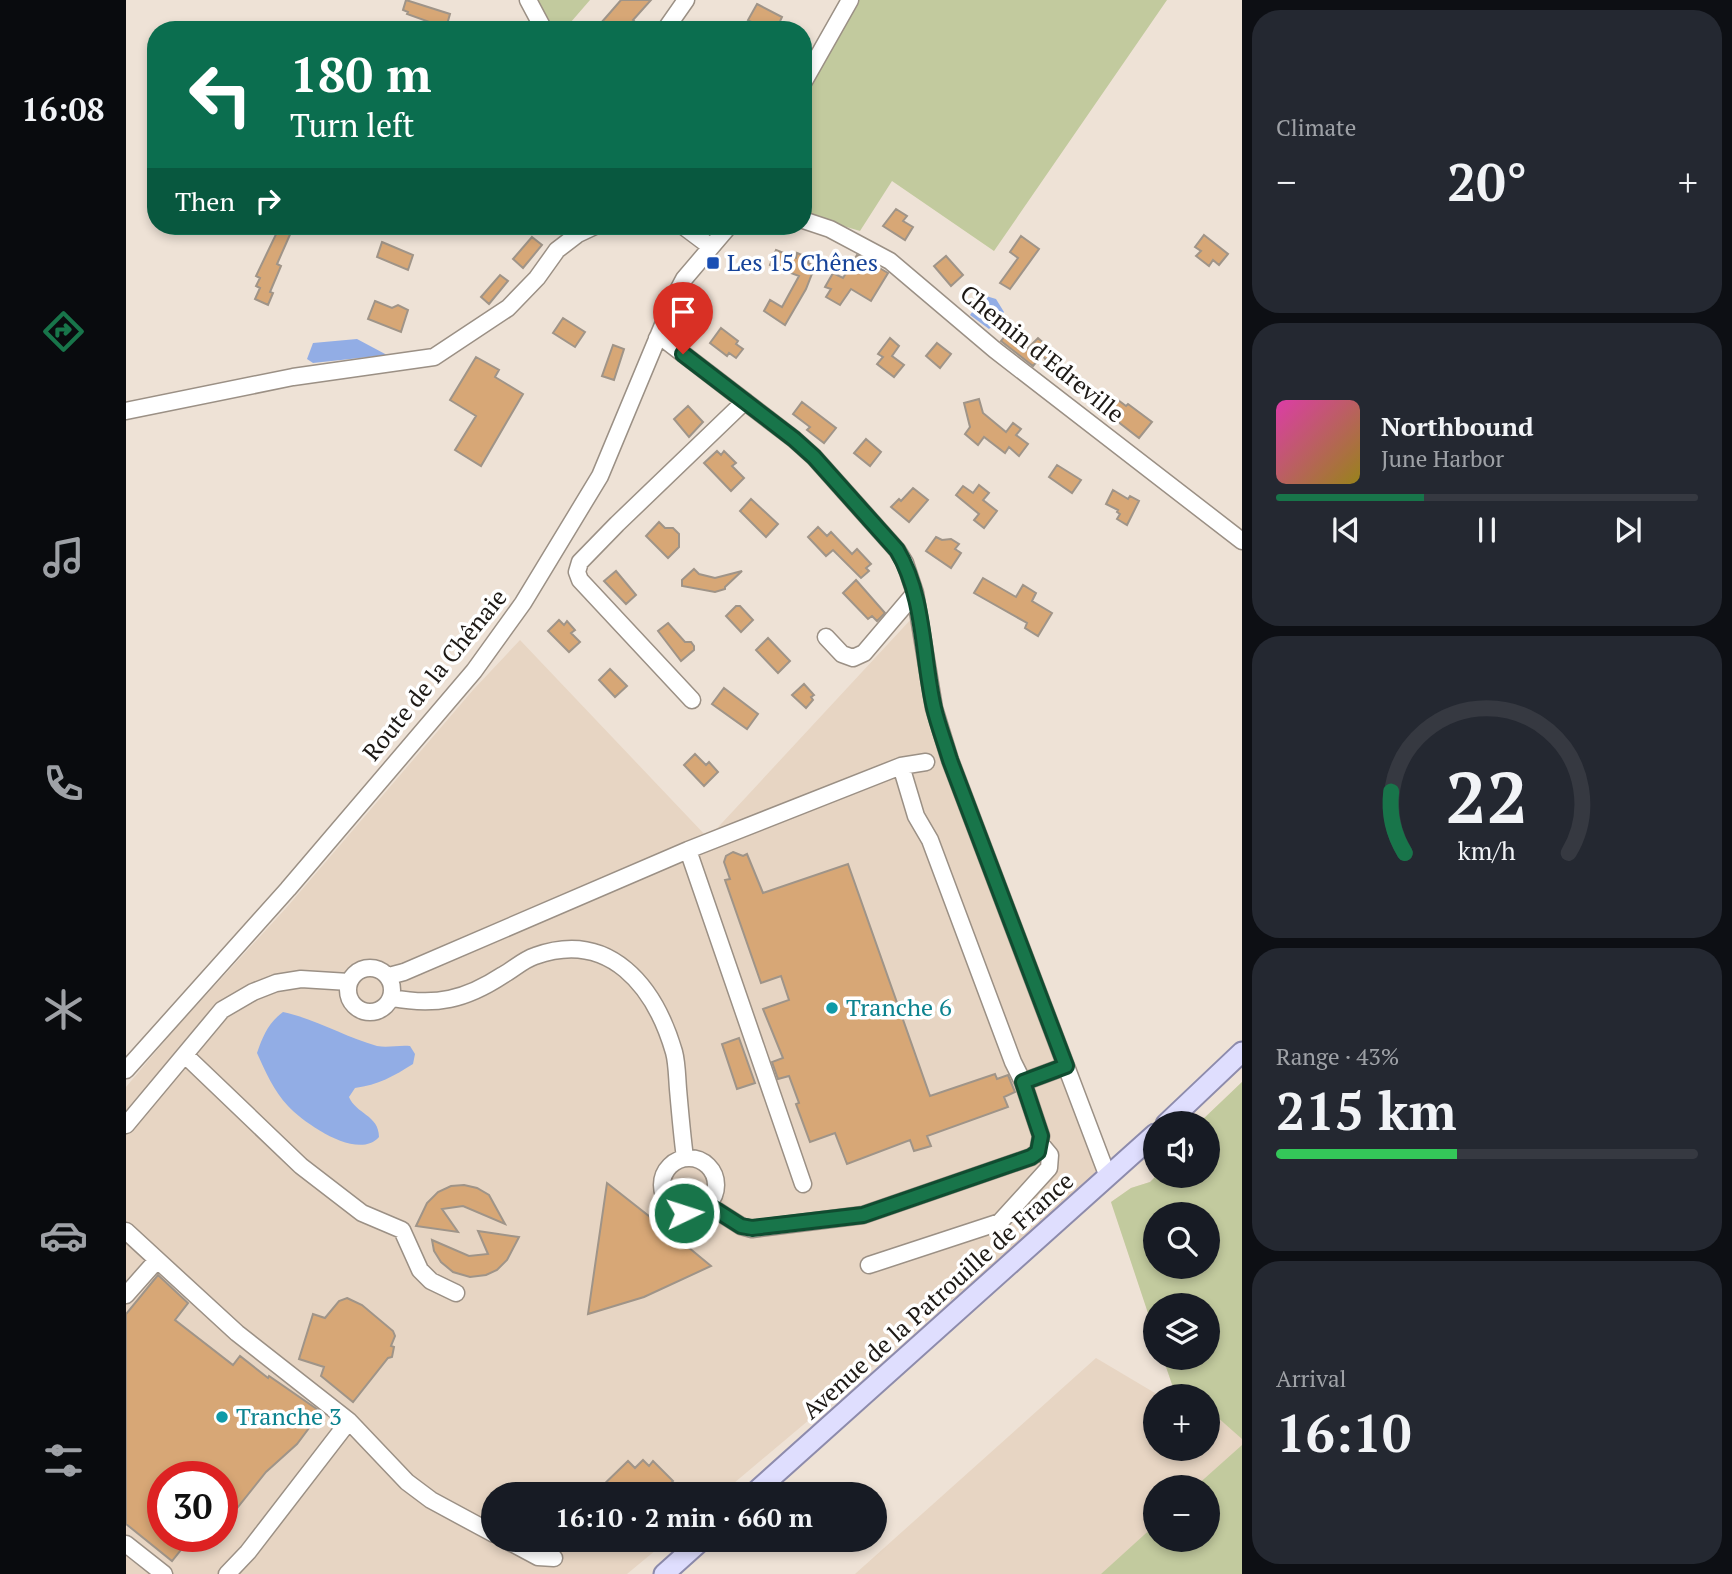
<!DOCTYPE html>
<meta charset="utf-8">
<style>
:root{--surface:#171b24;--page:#242831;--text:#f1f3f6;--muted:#9ea1a6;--line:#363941;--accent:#18754a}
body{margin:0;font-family:"PT Serif",serif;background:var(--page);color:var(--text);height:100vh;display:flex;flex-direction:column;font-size:26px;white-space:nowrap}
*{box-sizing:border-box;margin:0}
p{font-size:23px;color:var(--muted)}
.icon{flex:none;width:38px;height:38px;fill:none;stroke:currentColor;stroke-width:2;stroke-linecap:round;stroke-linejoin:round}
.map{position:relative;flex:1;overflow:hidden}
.sheet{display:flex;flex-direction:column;gap:10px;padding:10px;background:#0d0f14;width:490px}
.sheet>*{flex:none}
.guide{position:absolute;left:21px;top:21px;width:665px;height:214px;border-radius:28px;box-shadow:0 4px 10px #0003;background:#0b6e4f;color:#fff;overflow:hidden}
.buttons{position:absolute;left:1017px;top:1111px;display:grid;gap:14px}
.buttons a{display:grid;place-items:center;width:77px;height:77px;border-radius:50%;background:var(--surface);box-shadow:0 4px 10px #0003;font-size:35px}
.speed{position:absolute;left:21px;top:1461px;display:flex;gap:14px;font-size:35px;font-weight:700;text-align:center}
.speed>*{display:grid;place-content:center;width:91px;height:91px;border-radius:50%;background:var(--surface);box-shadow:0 4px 10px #0003;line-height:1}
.speed .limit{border:10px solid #d22;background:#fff;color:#111}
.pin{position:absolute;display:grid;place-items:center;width:60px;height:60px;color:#fff;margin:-72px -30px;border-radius:50% 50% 50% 0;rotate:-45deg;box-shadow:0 0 7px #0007}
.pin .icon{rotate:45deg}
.me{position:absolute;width:77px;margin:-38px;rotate:86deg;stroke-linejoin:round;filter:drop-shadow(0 0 5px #0008)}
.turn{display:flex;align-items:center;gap:24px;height:147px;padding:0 28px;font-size:32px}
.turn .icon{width:91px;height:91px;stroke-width:2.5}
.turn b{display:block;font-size:49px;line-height:60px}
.then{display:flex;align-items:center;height:66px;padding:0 28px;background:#0003;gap:14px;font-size:26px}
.big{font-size:52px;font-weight:700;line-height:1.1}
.sheet .widget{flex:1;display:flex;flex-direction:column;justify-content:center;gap:10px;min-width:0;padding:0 24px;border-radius:28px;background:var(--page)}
.sheet .dial{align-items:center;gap:0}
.dial svg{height:182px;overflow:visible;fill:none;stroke:var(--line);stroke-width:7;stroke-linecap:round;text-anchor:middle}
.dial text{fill:var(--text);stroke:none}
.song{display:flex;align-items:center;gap:21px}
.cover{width:84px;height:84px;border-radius:10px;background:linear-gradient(135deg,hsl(320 70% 55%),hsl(50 70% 35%))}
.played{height:7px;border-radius:4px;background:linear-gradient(90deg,var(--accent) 35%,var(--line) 35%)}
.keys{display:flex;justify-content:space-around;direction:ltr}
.heat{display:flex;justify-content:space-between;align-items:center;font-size:38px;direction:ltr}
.charge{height:10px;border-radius:5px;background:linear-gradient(90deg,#34c759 43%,var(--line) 0)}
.trip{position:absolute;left:355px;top:1482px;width:406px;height:70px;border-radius:35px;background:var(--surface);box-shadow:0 4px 10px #0003;font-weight:700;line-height:70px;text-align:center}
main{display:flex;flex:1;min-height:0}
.dock{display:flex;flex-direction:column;width:126px;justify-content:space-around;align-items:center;background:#090b0e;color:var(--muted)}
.dock .icon{width:49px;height:49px}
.dock .current{color:var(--accent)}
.dock b{font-size:32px;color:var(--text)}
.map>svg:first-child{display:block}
.built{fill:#e7d5c3;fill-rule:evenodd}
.green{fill:#c2ca9e;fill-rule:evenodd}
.water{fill:#92ade5}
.building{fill:#d7a776;stroke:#9f9488;stroke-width:2}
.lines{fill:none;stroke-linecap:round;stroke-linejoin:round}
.minor-casing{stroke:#9b9085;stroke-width:19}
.major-casing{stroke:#8d8bac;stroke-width:23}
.minor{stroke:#fff;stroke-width:16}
.major{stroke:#dfdefe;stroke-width:19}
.route-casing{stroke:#104c30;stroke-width:18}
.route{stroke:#18754a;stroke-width:12}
.transit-dot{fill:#1a4fb4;stroke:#fff;stroke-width:2.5}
.culture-dot{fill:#0f9aa8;stroke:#fff;stroke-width:2.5}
.labels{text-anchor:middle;stroke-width:7;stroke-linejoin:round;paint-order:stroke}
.transit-label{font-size:24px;fill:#164399;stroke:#fff;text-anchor:start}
.street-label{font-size:24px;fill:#1d1915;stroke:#fff}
.culture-label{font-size:24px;fill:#0d838f;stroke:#fff;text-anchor:start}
</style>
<main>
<nav class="dock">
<b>16:08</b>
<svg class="icon current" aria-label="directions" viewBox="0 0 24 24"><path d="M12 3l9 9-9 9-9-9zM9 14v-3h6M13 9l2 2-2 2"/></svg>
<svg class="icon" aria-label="music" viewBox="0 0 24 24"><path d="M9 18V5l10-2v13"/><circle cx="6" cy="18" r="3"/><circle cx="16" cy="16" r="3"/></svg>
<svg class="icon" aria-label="phone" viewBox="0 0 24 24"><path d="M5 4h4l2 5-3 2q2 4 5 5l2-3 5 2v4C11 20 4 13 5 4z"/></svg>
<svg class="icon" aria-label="climate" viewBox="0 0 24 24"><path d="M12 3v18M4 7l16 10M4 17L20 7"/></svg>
<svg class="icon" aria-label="car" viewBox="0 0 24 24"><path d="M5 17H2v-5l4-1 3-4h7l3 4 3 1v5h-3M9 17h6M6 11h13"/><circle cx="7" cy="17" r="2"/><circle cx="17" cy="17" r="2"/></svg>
<svg class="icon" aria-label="filters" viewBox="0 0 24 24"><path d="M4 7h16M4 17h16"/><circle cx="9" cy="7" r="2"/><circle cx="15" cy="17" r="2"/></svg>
</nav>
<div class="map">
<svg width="1116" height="1574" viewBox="0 0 1116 1574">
<rect width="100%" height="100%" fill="#eee2d6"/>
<path class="built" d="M 787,617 L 835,809 L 973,1176 L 595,1494 L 368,1494 L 368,1540 L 542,1540 L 501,1574 L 0,1574 L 0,1087 L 49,1029 L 161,907 L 347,690 L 394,640 L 582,838 ZM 37,1477 L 96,1477 L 96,1536 L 37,1536 Z
M 1116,1082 L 1116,1574 L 729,1574 L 970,1358 L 1034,1396 L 1029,1396 L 1029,1449 L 1082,1449 L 1082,1396 L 1050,1396 L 1037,1358 L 1082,1358 L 1082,1306 L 1029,1306 L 1029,1334 L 985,1202 L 1005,1188 L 1024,1182 L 1030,1176 L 1082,1176 L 1082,1124 L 1073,1123 ZM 1029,1214 L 1082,1214 L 1082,1267 L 1029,1267 ZM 1029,1488 L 1082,1488 L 1082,1540 L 1029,1540 Z"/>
<path class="green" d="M 406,0 L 464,0 L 438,30 L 425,30 Z
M 731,0 L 1041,0 L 868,251 L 766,181 L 734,231 L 677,214 L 677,101 L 689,72 Z
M 1116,1082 L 1116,1439 L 1090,1416 L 1082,1422 L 1082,1396 L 1050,1396 L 1037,1358 L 1082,1358 L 1082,1306 L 1029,1306 L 1029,1334 L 985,1202 L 1005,1188 L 1024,1182 L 1030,1176 L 1082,1176 L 1082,1124 L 1073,1123 ZM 1029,1214 L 1082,1214 L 1082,1267 L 1029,1267 Z
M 1116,1445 L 1116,1574 L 975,1574 L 1029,1525 L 1029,1540 L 1082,1540 L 1082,1488 L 1069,1487 Z"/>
<path class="water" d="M 860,296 L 870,299 L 878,312 L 875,318 L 863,329 L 844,315 L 857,297 Z
M 231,339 L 261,355 L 187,363 L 181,359 L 187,343 Z
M 157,1012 C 190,1019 219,1037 251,1046 C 262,1048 272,1045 284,1046 L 289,1054 L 287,1064 C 268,1076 252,1085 229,1088 L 223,1097 C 230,1114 253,1115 253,1137 C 232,1161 179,1124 162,1106 C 148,1091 139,1071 131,1053 C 137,1036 142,1023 157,1012 Z"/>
<path class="building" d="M 280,0 L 324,14 L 320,28 L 281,14 L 282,12 L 277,10 Z
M 495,0 L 525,0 L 507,20 L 509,22 L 502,30 L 483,30 L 475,23 Z
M 631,4 L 656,17 L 650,30 L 640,30 L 622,20 Z
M 770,209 L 781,216 L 777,221 L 787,227 L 779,240 L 757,226 Z
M 154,226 L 166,230 L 151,264 L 155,266 L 144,292 L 147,293 L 142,305 L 129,299 L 134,288 L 130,286 L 134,278 L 130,276 Z
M 1078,235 L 1102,254 L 1093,265 L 1087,260 L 1083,266 L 1070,256 L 1075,251 L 1069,247 Z
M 895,236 L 913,249 L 884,289 L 874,283 L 892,258 L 884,252 Z
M 406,237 L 416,245 L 397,268 L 387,259 Z
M 256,242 L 287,255 L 282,270 L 251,257 Z
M 650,250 L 670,258 L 671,253 L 683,258 L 682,263 L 689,266 L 680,289 L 659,325 L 638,311 L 644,300 L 656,307 L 673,276 L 644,265 Z
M 731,255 L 762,273 L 745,301 L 725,289 L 714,305 L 700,297 L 705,289 L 699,287 L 707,273 L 717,278 Z
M 820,256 L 837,275 L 825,286 L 808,266 Z
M 374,275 L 382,281 L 363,304 L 355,297 Z
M 249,301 L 266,308 L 272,305 L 282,310 L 275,332 L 242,319 Z
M 437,318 L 459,332 L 449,347 L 427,333 Z
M 595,328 L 612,341 L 610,344 L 617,349 L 610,358 L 603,353 L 601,356 L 584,343 Z
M 879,336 L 899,351 L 912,338 L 928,352 L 920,360 L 916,355 L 907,366 L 875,341 Z
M 764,338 L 773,346 L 766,356 L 778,365 L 768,377 L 751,364 L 757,357 L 752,354 Z
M 811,343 L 825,354 L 814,368 L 800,356 Z
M 487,345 L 498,349 L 488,380 L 476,376 Z
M 350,357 L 373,370 L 369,377 L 397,394 L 355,466 L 329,450 L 350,416 L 324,400 Z
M 853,399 L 857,413 L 880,432 L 887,423 L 895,429 L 890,435 L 902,444 L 893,456 L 883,447 L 879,453 L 858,437 L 852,445 L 839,434 L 844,427 L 838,403 Z
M 992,400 L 1000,406 L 1002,404 L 1026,422 L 1013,438 L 982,414 Z
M 676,402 L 710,428 L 698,443 L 681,430 L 684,427 L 667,414 Z
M 562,406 L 577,422 L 563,437 L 548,419 Z
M 740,439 L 755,452 L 744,466 L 728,453 Z
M 591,451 L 595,455 L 598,451 L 610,463 L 606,466 L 618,478 L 605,491 L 578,463 Z
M 931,465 L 955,480 L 946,493 L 923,477 Z
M 853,485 L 863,493 L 857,500 L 871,511 L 858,528 L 848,520 L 853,514 L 830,495 L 837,486 L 847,493 Z
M 787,488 L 802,500 L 783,522 L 765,507 L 773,499 L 775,501 Z
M 987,490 L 1002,499 L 1004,496 L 1013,501 L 1001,525 L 991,519 L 994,514 L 991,512 L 992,510 L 980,504 Z
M 625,499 L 652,524 L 640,537 L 614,511 Z
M 533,522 L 539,528 L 547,528 L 553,534 L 553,547 L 542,558 L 520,536 Z
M 692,527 L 701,536 L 705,532 L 726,554 L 731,549 L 745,564 L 740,568 L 743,571 L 735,578 L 707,550 L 700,556 L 682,537 Z
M 810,537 L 816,540 L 825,539 L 833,544 L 829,549 L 835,553 L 825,568 L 800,551 Z
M 568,569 L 573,574 L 589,578 L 616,571 L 599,587 L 599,589 L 589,592 L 556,586 L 556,580 Z
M 490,571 L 510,595 L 500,604 L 478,581 Z
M 857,578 L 890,597 L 897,585 L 910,593 L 906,601 L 926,613 L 912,636 L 899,628 L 901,623 L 848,593 Z
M 730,580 L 759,613 L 751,621 L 746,616 L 742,619 L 717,593 Z
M 610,606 L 614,606 L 627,620 L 615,632 L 600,616 Z
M 433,620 L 438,625 L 441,621 L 449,630 L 445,633 L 454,642 L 443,652 L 422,631 Z
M 542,623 L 559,642 L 565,642 L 568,646 L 568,650 L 555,661 L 532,631 Z
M 642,638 L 664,661 L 652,673 L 630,650 Z
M 484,669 L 501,686 L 489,697 L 473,680 Z
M 678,684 L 688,695 L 685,697 L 687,700 L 680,708 L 666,695 Z
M 598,688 L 632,714 L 621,729 L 586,704 Z
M 569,754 L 580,765 L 583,762 L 592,772 L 578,786 L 558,765 Z
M 607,852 L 617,856 L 621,854 L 637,893 L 722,864 L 804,1096 L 869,1074 L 871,1079 L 882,1075 L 889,1092 L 878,1097 L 882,1107 L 801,1136 L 805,1146 L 788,1151 L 784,1140 L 721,1164 L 709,1133 L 684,1142 L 670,1104 L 673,1103 L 663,1076 L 652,1079 L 646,1062 L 657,1058 L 637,1009 L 663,1000 L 655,976 L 635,983 L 599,880 L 604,879 L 598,862 L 600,856 Z
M 613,1038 L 629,1083 L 611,1089 L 596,1044 Z
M 481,1183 L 528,1220 L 538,1208 L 549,1216 L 539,1228 L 585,1266 L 518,1297 L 462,1314 Z
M 338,1185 L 351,1188 L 363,1195 L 379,1224 L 337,1206 L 316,1209 L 332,1232 L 290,1226 L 301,1203 L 312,1192 L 325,1186 Z
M 352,1231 L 393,1237 L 381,1260 L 371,1270 L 360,1275 L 344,1277 L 327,1272 L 315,1262 L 308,1251 L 306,1240 L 343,1256 L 362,1254 Z
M 32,1275 L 62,1303 L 49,1320 L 107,1365 L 114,1356 L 142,1378 L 143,1376 L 195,1412 L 171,1444 L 140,1472 L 96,1527 L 96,1477 L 37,1477 L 37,1536 L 66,1536 L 46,1561 L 0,1524 L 0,1314 Z
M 221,1298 L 236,1305 L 267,1331 L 269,1336 L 265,1346 L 268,1347 L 266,1357 L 262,1358 L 227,1402 L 195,1376 L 198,1367 L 173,1359 L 187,1314 L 199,1318 L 213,1301 Z
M 517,1460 L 523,1466 L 527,1461 L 547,1481 L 534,1494 L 468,1494 L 502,1461 L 509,1468 Z"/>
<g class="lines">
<g class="minor-casing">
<path id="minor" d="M 402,0 L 418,30
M 539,30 L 560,0
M 677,83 L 724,0
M 677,220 L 704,229 L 764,261 L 869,350 L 1116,541
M 557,226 L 585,247
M 531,338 L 539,340 L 668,439 L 688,457 L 771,550 L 779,563 L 789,593 L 808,708 L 824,760 L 982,1177
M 0,411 L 167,377 L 308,357 L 382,308 L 411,278 L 431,250 L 452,234 L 469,226
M 700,637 L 716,654 L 727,658 L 738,653 L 789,593
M 566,700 L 454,580 L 451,572 L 454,562 L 491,524 L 619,401
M 562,850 L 677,1184
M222 990a22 22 0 1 1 44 0a22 22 0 1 1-44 0Z
M 263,976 L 278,972 L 562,850 L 775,766 L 800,762
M 266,998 C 310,1006 339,1000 377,975 C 388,969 397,960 409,956 C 484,929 529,987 548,1052 C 551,1063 551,1077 552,1089 C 554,1112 556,1135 559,1158
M 59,1055 L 175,1166 L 236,1213 L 276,1230 L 294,1270 L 305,1281 L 330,1293
M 0,1070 L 162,889 L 348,671 L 397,603 L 474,476 L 549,296 L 558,279 L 603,226
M 897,1082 L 940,1066
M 0,1125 L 96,1010 L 127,992 L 150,983 L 175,979 L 223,982
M536 1185a27 27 0 1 1 54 0a27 27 0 1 1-54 0Z
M 582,1205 L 615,1226 L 626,1229 L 737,1215 L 905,1157 L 912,1152 L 915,1136 L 897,1082 L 887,1062 L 804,840 L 790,816 L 775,766
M 0,1231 L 111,1333 L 223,1421 L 281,1482 L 305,1500 L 368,1534
M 743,1265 L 874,1222 L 923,1168 L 924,1155 L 914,1143
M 0,1295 L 31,1260
M 380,1540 L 412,1557 L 428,1558
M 0,1544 L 38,1574
M 101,1574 L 122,1552 L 223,1421"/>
</g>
<g class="major-casing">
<path id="major" d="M 1040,1124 L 1116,1052
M 627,1494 L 1029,1134
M 538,1574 L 576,1540"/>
</g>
<use href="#minor" class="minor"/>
<use href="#major" class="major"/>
</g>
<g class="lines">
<g class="route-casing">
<path id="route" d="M 557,354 L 668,439 L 688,457 L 771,550 C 799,597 796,656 808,708 C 812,725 819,743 824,760 L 940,1066 L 897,1082 L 915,1136 L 912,1152 L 905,1157 L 737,1215 L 626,1228 L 615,1226 L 582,1205 L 568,1212 L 558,1213"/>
</g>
<use href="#route" class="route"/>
</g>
<rect class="transit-dot" x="580" y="256" width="14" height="14" rx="3.5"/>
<g class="culture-dot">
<circle cx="706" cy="1008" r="7"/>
<circle cx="96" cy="1417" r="7"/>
</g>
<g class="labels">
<g class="transit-label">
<text x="601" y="271">Les 15 Chênes</text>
</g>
<g class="street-label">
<text transform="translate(916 354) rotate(39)" y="8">Chemin d'Edreville</text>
<text transform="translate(309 675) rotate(-51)" y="8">Route de la Chênaie</text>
<text transform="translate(812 1296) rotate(-42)" y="8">Avenue de la Patrouille de France</text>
</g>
<g class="culture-label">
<text x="720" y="1016">Tranche 6</text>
<text x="110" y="1425">Tranche 3</text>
</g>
</g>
</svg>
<div class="buttons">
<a><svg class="icon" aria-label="sound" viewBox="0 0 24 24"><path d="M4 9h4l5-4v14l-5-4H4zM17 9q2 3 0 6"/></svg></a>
<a><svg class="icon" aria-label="search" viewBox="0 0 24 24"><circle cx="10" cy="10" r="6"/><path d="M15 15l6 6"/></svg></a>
<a><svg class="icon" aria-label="layers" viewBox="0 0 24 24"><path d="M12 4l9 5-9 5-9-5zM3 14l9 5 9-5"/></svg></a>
<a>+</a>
<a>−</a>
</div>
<div class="speed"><div class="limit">30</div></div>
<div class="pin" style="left:557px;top:354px;background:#d93025"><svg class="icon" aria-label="arrive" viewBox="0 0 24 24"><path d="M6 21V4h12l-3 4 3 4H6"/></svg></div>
<svg class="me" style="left:558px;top:1213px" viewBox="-20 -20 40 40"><circle r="17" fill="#18754a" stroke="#fff" stroke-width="3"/><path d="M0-11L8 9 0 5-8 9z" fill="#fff"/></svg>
<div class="trip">16:10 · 2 min · 660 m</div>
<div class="guide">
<div class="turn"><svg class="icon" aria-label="left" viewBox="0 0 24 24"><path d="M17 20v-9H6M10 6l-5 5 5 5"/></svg><div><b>180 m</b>Turn left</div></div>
<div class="then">Then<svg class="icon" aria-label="right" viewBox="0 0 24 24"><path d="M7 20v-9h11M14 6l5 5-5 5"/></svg></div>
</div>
</div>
<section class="sheet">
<div class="widget"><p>Climate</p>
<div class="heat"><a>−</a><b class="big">20°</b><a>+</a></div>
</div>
<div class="widget">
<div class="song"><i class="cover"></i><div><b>Northbound</b><p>June Harbor</p></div></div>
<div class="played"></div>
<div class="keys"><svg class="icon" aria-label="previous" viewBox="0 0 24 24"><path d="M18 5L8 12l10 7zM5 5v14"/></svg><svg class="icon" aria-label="pause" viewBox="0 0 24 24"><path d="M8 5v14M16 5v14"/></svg><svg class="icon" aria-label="next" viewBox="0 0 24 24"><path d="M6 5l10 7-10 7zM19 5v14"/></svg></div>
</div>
<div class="widget dial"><svg viewBox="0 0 100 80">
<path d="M14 69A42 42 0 1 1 86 69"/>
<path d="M14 69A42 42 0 0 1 8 42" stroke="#18754a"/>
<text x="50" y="56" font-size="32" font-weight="700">22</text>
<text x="50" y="72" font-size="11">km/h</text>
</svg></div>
<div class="widget"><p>Range · 43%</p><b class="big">215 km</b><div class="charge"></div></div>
<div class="widget"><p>Arrival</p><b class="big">16:10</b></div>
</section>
</main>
